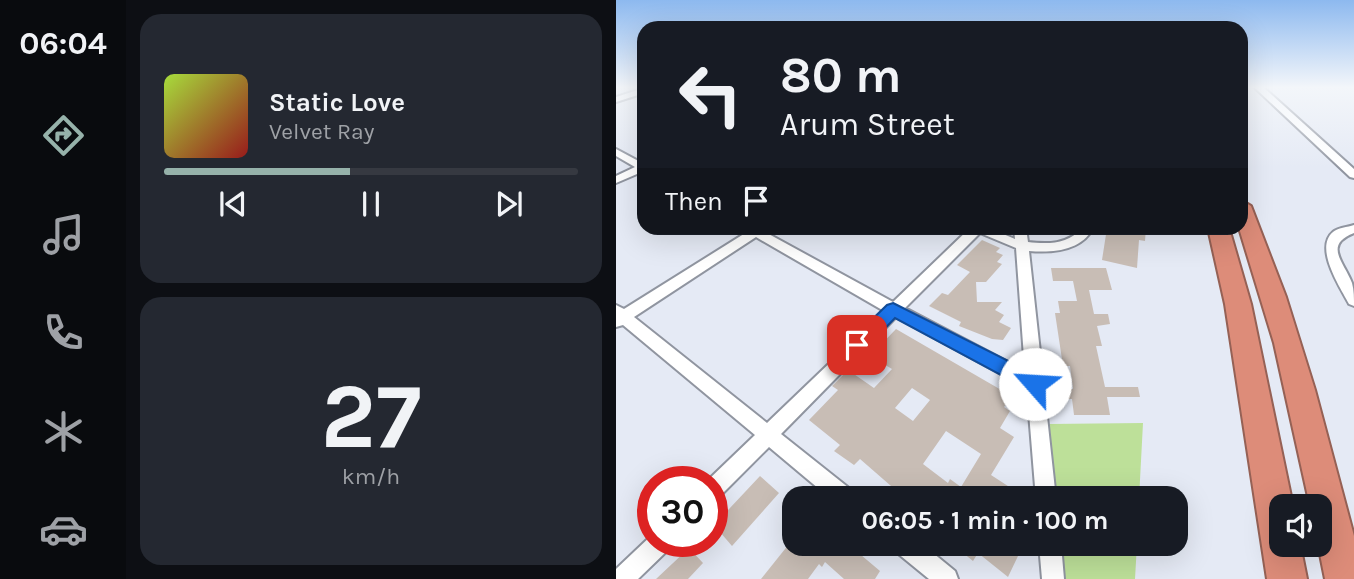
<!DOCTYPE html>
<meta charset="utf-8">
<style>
:root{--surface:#171b24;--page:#242831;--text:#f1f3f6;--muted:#9ea1a6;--line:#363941;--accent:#96b2aa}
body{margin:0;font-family:Karla,sans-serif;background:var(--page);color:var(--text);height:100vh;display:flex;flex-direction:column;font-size:26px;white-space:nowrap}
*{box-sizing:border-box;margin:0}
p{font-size:23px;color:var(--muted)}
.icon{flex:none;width:38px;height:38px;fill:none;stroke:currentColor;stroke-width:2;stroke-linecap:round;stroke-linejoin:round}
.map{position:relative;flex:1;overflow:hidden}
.sheet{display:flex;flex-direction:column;gap:14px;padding:14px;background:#0d0f14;width:490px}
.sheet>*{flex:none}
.hud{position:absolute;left:21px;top:21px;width:611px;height:214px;border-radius:21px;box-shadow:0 7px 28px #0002;background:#171b24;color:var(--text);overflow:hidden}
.tools{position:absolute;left:653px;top:494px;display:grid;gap:14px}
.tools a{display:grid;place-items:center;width:63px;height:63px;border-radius:14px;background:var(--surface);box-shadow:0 7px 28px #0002;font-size:35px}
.speed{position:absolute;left:21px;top:466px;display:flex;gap:14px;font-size:35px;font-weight:700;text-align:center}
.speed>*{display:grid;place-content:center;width:91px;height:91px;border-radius:50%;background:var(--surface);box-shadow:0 7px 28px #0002;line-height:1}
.speed .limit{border:10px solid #d22;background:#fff;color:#111}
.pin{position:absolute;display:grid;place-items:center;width:60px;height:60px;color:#fff;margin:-30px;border-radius:14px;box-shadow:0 4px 10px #0006}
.me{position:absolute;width:77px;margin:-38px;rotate:296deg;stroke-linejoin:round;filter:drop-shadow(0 0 5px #0008)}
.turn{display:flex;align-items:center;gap:24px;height:147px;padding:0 28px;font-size:32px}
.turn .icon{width:91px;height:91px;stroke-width:2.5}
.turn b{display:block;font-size:49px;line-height:60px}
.then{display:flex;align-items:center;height:66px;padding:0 28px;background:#0003;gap:14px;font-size:26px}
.sheet .card{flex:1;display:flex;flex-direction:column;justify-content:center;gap:10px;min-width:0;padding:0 24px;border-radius:21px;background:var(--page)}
.sheet .dial{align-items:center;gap:0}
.dial b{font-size:91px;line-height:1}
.song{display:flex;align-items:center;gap:21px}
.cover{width:84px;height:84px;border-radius:10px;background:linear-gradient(135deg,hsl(80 70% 55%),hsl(0 70% 35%))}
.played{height:7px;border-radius:4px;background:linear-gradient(90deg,var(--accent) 45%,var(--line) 45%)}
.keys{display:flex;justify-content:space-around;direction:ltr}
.trip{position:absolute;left:166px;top:486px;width:406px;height:70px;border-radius:21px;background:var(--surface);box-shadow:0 7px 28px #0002;font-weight:700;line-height:70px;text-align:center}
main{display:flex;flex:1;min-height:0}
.dock{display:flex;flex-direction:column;width:126px;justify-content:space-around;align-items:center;background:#090b0e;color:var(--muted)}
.dock .icon{width:49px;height:49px}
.dock .selected{color:var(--accent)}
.dock b{font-size:32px;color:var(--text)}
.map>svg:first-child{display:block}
.green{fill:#bde099}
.building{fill:#c8bdb5;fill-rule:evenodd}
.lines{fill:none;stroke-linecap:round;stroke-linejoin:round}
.street-casing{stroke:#9095a0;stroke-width:4}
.highway-casing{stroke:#956155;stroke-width:4}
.street{fill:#fff;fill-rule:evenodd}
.highway{fill:#dd8c79;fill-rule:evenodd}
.route{fill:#1a73e8;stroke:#114b97;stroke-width:2}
</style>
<main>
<nav class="dock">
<b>06:04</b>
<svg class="icon selected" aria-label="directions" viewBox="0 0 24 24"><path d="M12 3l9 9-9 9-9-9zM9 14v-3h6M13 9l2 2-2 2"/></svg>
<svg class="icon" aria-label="music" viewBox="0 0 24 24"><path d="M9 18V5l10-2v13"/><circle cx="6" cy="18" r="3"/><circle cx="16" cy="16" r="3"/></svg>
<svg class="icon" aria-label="phone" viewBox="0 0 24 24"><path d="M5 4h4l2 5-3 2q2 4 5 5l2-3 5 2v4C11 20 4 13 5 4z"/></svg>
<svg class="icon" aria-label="climate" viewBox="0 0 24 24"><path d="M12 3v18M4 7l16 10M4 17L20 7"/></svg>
<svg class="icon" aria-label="car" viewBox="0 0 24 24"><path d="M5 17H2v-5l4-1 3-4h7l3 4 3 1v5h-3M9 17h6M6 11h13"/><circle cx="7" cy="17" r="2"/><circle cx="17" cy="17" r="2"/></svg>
</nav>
<section class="sheet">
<div class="card">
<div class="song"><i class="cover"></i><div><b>Static Love</b><p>Velvet Ray</p></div></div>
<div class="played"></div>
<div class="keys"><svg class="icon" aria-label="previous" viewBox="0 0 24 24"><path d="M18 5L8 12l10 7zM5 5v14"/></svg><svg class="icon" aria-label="pause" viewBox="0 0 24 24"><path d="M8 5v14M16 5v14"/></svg><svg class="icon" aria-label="next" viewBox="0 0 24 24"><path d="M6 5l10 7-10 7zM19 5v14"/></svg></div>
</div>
<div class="card dial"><b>27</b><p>km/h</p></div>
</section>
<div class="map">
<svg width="738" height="579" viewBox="0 0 738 579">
<rect width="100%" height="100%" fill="#e5eaf5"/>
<path class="green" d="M 527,423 L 523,499 L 440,499 L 432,424 Z
M 445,544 L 521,544 L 519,579 L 449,579 Z"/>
<path class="building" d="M 491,228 L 530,228 L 529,241 L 523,240 L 521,268 L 486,260 Z
M 366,240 L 384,248 L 380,252 L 387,255 L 381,262 L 386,264 L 370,282 L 360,282 L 361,302 L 386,302 L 379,310 L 388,315 L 383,322 L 395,328 L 387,340 L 376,339 L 343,326 L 345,322 L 313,306 L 326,293 L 332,295 L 354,272 L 341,265 Z
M 435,268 L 490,268 L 496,290 L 473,290 L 478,314 L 492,314 L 494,324 L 481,326 L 486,346 L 480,346 L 489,387 L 522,387 L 524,397 L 491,397 L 494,415 L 458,415 L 456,399 L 450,399 L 449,389 L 457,389 L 454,366 L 447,366 L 439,313 L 444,313 L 442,301 L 461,301 L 457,281 L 437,281 Z
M 280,329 L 387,391 L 385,394 L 394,399 L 388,407 L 394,411 L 384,428 L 398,437 L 375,475 L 395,488 L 389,499 L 290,499 L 244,459 L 238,465 L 218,451 L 224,445 L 193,420 L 222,390 L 216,386 L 232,370 L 258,388 L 276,369 L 254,356 ZM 296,388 L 314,400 L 297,421 L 279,408 ZM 330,431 L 365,454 L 345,487 L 334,479 L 332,483 L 307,464 Z
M 144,476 L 163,493 L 116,546 L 98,525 Z
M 173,544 L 232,544 L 264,571 L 259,579 L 228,579 L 209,562 L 206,567 L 203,564 L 192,579 L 145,579 Z
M 336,544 L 387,544 L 402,556 L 392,577 L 362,553 L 357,561 Z
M 73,548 L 87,563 L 72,579 L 40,579 Z"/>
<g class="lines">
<g class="street-casing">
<path id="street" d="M 638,87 L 647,87 L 738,169 L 738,178 L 734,177 Z
M 28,88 L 28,93 L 0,102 L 0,97 Z
M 0,149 L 28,164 L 28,171 L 0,183 L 0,176 L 19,167 L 0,156 Z
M 738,225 L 738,233 C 707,245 728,262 736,283 C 738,290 738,298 738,306 L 733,304 C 724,287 698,248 717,232 C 721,228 732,227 738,225 Z
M 127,228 L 152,228 L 149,232 L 277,302 L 354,228 L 373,228 L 399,239 L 398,228 L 410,228 L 412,242 C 430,244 453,245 465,228 L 477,228 C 465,251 437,253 413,251 L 440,499 L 420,499 L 411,388 L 280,317 L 165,434 L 238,492 L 241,499 L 215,499 L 153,447 L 103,497 L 96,500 L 96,481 L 91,481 L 139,435 L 7,325 L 0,327 L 0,305 L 8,309 L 131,232 ZM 364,233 L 400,248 L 409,371 L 289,308 ZM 140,237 L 268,311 L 151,423 L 18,317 Z
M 37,534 L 37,541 L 56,541 L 53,549 L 22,579 L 0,579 L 0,569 Z
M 277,544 L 306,544 L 339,571 L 342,579 L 313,579 L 280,552 Z
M 423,544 L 445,544 L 448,579 L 426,579 Z"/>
</g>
<g class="highway-casing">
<path id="highway" d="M 625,200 L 635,206 L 670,297 L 699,390 L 738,536 L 738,579 L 709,579 L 702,544 L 704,506 L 694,506 L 658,343 L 623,228 Z
M 592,228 L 613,228 L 635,304 L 677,506 L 665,506 L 665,544 L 684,544 L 691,579 L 651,579 L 609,304 Z"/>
</g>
<use href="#street" class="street"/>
<use href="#highway" class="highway"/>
</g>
<linearGradient id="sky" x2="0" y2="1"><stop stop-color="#8db9ef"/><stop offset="0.52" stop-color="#f3f6fa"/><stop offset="1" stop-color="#f3f6fa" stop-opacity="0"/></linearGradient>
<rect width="738" height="168" fill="url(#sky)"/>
<path class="route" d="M 277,303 L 426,378 L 429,384 L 426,390 L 419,393 L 413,390 L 279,318 L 248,350 L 235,350 L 232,345 L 235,340 L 271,305 Z"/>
</svg>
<div class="tools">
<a><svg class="icon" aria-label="sound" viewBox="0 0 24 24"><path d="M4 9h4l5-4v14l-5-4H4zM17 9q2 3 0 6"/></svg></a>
</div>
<div class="speed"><div class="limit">30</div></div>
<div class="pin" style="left:241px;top:345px;background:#d93025"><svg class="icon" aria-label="arrive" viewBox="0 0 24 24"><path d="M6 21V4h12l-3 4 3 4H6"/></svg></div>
<svg class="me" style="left:419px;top:384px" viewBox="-20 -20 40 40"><circle r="19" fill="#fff"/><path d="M0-13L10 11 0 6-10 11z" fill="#1a73e8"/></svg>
<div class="trip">06:05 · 1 min · 100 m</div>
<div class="hud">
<div class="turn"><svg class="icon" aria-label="left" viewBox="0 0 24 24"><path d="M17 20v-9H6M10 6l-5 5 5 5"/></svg><div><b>80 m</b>Arum Street</div></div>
<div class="then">Then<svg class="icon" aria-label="arrive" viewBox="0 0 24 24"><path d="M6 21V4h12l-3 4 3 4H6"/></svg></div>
</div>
</div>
</main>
